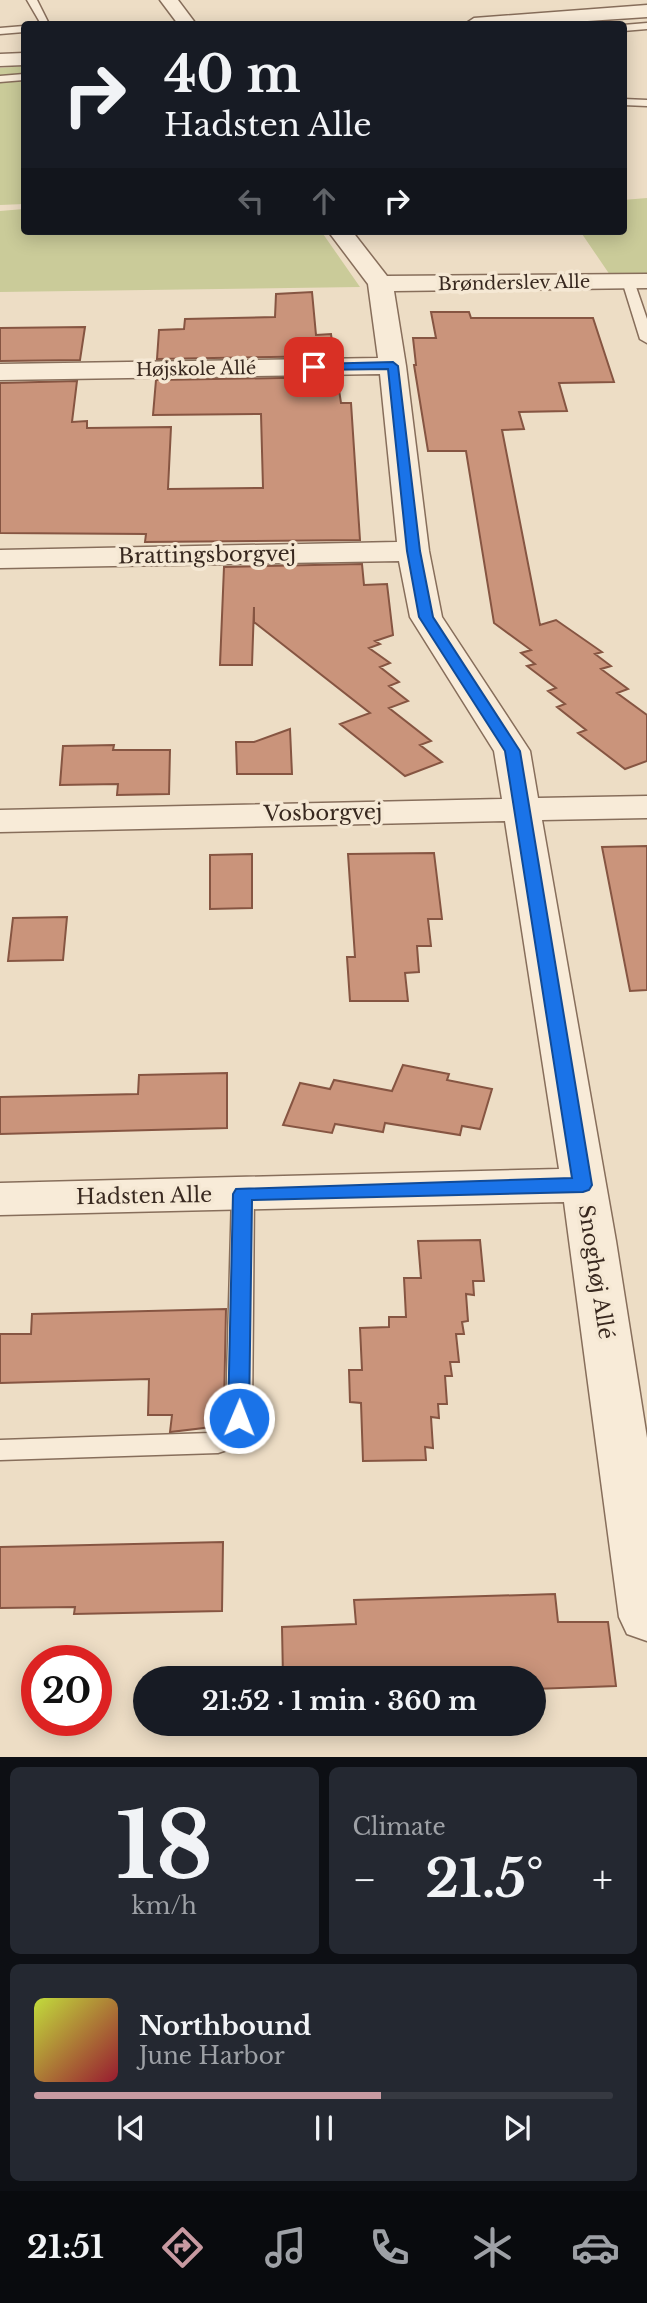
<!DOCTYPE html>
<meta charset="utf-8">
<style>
:root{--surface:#171b24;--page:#242831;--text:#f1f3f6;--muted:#9ea1a6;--line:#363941;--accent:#c89aa1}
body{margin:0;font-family:"Libre Baskerville",serif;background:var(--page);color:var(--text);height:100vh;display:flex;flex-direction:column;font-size:26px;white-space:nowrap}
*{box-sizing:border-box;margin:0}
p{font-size:23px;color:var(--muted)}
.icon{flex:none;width:38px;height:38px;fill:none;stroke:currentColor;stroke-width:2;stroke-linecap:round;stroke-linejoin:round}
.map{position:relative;height:1757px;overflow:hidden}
.sheet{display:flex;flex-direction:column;gap:10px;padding:10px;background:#0d0f14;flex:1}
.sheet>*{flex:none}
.top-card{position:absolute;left:21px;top:21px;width:606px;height:214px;border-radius:7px;box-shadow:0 4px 18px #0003;background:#171b24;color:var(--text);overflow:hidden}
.speed{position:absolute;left:21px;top:1645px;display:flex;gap:14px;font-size:35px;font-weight:700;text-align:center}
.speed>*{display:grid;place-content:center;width:91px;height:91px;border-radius:50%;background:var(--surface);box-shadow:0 4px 18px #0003;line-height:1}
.speed .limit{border:10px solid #d22;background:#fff;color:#111}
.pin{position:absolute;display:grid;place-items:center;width:60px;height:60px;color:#fff;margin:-30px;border-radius:14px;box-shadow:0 4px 10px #0006}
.me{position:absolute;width:77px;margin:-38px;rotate:1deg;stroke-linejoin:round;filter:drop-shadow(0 0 5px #0008)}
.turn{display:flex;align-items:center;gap:24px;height:147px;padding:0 28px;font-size:32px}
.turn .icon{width:91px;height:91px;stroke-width:2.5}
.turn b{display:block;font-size:49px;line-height:60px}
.lanes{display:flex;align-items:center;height:66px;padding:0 28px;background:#0003;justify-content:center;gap:35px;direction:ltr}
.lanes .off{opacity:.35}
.big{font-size:52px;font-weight:800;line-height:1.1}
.sheet .widget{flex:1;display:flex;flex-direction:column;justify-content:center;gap:10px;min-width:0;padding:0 24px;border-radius:10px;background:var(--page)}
.sheet .dial{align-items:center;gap:0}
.dial b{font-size:91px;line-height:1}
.song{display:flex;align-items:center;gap:21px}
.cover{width:84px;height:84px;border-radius:10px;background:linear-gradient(135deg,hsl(70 70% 55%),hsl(350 70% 35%))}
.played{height:7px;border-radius:4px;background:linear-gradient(90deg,var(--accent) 60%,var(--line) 60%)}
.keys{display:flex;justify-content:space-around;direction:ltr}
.heat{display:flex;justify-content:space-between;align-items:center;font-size:38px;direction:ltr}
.sheet .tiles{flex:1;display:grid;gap:10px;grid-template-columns:1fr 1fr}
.widget:last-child{grid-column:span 2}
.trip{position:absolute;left:133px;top:1666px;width:413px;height:70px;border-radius:35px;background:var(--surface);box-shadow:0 4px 18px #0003;font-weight:800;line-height:70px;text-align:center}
.tabs{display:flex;height:112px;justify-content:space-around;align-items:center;background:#090b0e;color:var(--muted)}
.tabs .icon{width:49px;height:49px}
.tabs .on{color:var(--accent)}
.tabs b{font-size:32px;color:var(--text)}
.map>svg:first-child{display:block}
.green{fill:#cacb99}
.building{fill:#ca947b;stroke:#865542;stroke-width:2}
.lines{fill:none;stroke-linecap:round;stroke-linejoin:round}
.lane-casing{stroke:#876e5b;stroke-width:3}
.street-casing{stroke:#876e5b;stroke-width:3}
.lane{fill:#f8ebd8;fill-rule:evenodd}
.street{fill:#f8ebd8;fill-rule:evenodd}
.route{fill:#1a73e8;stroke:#114b97;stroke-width:2}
.labels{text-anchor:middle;stroke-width:7;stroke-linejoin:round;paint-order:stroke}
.far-street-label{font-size:18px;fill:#38281f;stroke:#f5e8d4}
.street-label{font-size:21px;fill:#38281f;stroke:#f5e8d4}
</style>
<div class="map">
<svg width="647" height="1757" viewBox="0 0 647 1757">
<rect width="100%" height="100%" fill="#edddc5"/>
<path class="green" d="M 24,66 L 24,204 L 0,205 L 0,68 Z
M 647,198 L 647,274 L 610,275 L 580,231 L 623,231 L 623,200 Z
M 24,209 L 24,231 L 321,231 L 360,287 L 0,292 L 0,211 Z"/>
<path class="building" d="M 312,292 L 316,335 L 331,334 L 334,356 L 157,359 L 159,330 L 184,329 L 185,319 L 275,317 L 276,294 Z
M 431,312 L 469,312 L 471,318 L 593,318 L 614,382 L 559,383 L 567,411 L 519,412 L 524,429 L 502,430 L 540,625 L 556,620 L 602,652 L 595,654 L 611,666 L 601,669 L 628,689 L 617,693 L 647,715 L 647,761 L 625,769 L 578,733 L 586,730 L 557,707 L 565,704 L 548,691 L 556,688 L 527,666 L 535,664 L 521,653 L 531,650 L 494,623 L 466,451 L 428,451 L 414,365 L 416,365 L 413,338 L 436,338 Z
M 85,327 L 80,360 L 0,361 L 0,328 Z
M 337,377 L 341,403 L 351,403 L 360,540 L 145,542 L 146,534 L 0,533 L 0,383 L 77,381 L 72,422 L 87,421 L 87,428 L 171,427 L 168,489 L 263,488 L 261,414 L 153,415 L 156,380 Z
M 362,564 L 364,585 L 387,584 L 393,635 L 375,641 L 380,644 L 369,648 L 390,663 L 380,667 L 399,682 L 389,686 L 408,701 L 389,708 L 431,741 L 420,745 L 442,762 L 405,776 L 340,724 L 370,713 L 254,622 L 254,607 L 252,665 L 220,665 L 224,567 Z
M 290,729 L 292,774 L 237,774 L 236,742 L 254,742 Z
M 114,745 L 113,750 L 170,750 L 169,794 L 117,795 L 118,784 L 60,785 L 63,746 Z
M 647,846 L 647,990 L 630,991 L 602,847 Z
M 434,853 L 442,919 L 428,919 L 431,946 L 417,946 L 419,972 L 405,973 L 408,1001 L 350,1001 L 347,957 L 355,957 L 348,854 Z
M 252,854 L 252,908 L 210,909 L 210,855 Z
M 67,917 L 63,960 L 8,961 L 13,918 Z
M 403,1065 L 449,1074 L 447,1080 L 492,1089 L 480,1129 L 462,1126 L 460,1135 L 385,1123 L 383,1132 L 335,1124 L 332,1133 L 283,1125 L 300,1083 L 330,1089 L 334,1080 L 392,1091 Z
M 227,1073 L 227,1128 L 0,1134 L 0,1097 L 138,1094 L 139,1075 Z
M 480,1240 L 484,1281 L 473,1281 L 474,1295 L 466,1294 L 468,1321 L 462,1322 L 464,1334 L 456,1334 L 459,1362 L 450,1362 L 452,1376 L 445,1376 L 447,1404 L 438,1404 L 439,1418 L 431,1417 L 433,1448 L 425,1447 L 426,1460 L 363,1461 L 361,1403 L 350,1402 L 349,1370 L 362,1370 L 360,1328 L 389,1327 L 389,1317 L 406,1317 L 404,1278 L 421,1278 L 418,1241 Z
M 226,1309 L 224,1405 L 212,1427 L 170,1432 L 172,1415 L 148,1415 L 149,1379 L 0,1383 L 0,1334 L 31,1334 L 32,1314 Z
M 223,1542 L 222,1611 L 74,1614 L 75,1607 L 0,1608 L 0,1547 Z
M 555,1594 L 558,1622 L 608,1622 L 616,1686 L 534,1689 L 534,1678 L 283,1678 L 282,1627 L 356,1624 L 354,1600 Z"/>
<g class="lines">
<g class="lane-casing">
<path id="lane" d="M 27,0 L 37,0 L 49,24 L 41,24 Z
M 647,23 L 647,29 L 623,31 L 623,25 Z
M 24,26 L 24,32 L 0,34 L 0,28 Z
M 24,74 L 24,80 L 0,82 L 0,76 Z
M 623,99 L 647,100 L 647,106 L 623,105 Z
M 628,277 L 634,281 L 647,319 L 647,343 L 640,339 L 622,281 Z
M 243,1185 L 251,1187 L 254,1193 L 252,1418 L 227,1450 L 218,1453 L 0,1460 L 0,1440 L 211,1433 L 226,1415 L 232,1193 L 235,1187 Z"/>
</g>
<g class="street-casing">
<path id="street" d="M 160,0 L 178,0 L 196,24 L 178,24 Z
M 647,5 L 647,17 L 543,24 L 465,24 L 474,18 Z
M 24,53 L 24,65 L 0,66 L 0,54 Z
M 328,231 L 352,231 L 387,276 L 647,274 L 647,288 L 394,291 L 406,366 L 429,551 L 442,617 L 530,751 L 538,798 L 647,796 L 647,818 L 542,820 L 616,1241 L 647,1438 L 647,1641 L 627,1634 L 619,1617 L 564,1202 L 0,1215 L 0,1183 L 559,1169 L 505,821 L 0,832 L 0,810 L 502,799 L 494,751 L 410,617 L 399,561 L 0,568 L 0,550 L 397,542 L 380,374 L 0,380 L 0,364 L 378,358 L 368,284 Z"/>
</g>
<use href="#lane" class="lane"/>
<use href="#street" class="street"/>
</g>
<path class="route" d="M 393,362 L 398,366 L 420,551 L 433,617 L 520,751 L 592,1185 L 589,1190 L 583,1192 L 252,1200 L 249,1418 L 246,1424 L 239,1426 L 231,1424 L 228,1418 L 233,1194 L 236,1189 L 572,1178 L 505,751 L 419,617 L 407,551 L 388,369 L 314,370 L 309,367 L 314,364 Z"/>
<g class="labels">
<g class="far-street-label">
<text transform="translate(514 283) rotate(-1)" y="6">Brønderslev Alle</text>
<text transform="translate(196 369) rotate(-1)" y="6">Højskole Allé</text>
</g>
<g class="street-label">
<text transform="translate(207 555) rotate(-1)" y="7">Brattingsborgvej</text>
<text transform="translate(323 813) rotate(-1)" y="7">Vosborgvej</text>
<text transform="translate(144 1196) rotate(-1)" y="7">Hadsten Alle</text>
<text transform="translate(596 1272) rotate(81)" y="7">Snoghøj Allé</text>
</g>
</g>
</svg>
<div class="speed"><div class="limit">20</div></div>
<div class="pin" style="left:314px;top:367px;background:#d93025"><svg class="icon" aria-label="arrive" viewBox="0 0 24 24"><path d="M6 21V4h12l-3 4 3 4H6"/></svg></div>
<svg class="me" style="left:239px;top:1418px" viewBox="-20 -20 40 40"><circle r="17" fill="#1a73e8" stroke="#fff" stroke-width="3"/><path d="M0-11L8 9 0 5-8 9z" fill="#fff"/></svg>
<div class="trip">21:52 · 1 min · 360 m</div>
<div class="top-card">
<div class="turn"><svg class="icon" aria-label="right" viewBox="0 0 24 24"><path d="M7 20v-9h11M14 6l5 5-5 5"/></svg><div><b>40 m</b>Hadsten Alle</div></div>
<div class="lanes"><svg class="icon off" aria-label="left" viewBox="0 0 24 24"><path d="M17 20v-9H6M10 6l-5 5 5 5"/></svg><svg class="icon off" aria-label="ahead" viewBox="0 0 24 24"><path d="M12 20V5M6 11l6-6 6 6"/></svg><svg class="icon" aria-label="right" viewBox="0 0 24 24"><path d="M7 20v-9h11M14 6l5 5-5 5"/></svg></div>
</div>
</div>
<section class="sheet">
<div class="tiles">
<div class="widget dial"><b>18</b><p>km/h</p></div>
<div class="widget"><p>Climate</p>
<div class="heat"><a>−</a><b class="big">21.5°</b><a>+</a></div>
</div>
<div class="widget">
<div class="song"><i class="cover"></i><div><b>Northbound</b><p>June Harbor</p></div></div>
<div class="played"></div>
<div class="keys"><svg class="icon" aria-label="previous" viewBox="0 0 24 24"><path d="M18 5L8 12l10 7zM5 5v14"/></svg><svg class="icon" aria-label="pause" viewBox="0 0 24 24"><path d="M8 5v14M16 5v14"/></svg><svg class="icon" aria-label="next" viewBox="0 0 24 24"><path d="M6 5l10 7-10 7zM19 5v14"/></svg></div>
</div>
</div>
</section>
<nav class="tabs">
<b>21:51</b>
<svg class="icon on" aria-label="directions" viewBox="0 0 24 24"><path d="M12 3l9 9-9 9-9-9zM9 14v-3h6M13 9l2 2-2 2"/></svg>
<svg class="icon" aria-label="music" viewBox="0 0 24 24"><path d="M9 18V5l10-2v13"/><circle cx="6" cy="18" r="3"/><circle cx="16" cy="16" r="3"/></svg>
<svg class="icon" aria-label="phone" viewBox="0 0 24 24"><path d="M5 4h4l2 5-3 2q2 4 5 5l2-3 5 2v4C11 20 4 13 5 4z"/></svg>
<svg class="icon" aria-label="climate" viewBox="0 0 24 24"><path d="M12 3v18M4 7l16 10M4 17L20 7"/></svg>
<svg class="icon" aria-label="car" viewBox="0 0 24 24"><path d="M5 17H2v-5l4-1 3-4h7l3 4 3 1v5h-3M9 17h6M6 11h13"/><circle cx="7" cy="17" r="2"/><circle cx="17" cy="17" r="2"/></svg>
</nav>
